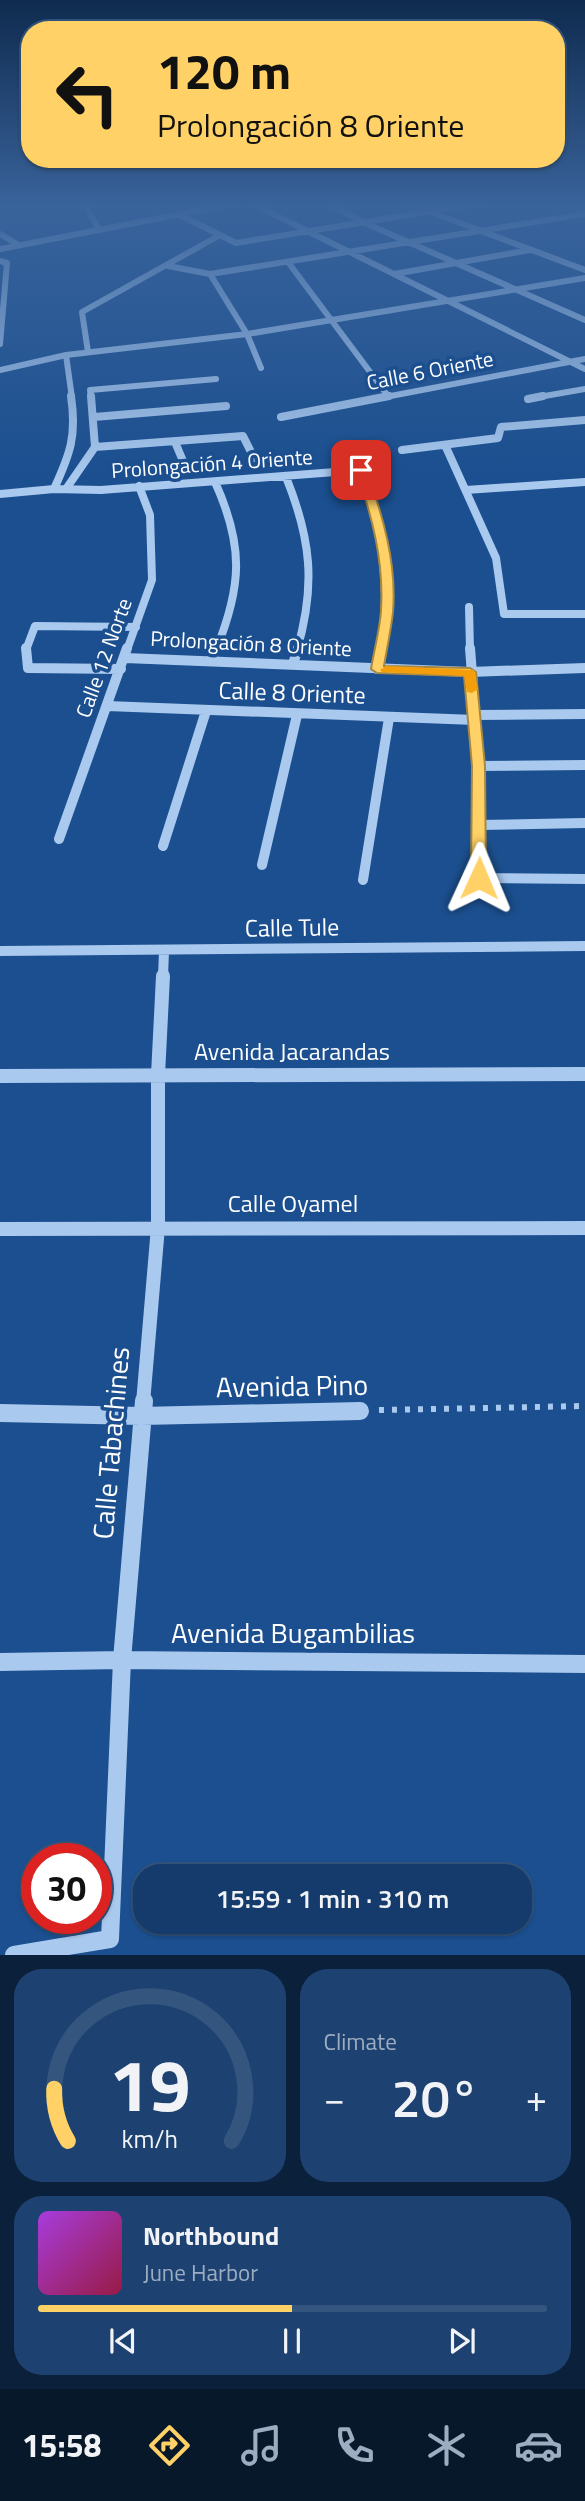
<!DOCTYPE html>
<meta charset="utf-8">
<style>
:root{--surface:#143b6b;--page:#1d4271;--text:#f1f3f6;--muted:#9dadc1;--line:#33557e;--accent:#ffd166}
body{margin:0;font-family:"Titillium Web",sans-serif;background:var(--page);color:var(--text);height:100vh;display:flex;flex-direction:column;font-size:26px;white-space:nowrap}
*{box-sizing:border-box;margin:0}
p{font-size:23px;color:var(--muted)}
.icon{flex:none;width:38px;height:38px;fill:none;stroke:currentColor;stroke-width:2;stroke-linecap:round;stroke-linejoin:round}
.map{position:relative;height:1955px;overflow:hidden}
.sheet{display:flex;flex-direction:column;gap:14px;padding:14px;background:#0b203b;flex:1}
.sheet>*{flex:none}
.banner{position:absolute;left:21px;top:21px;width:544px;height:147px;border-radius:28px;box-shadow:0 2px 5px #0004,0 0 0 2px var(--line);background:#ffd166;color:#111;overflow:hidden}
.speed{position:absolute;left:21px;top:1843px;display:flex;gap:14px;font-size:35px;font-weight:700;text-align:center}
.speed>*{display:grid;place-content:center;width:91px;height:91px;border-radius:50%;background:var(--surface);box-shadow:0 2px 5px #0004,0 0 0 2px var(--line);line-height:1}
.speed .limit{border:10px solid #d22;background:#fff;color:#111}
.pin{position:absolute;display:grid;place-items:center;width:60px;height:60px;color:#fff;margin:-30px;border-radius:14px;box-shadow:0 4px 10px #0006}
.me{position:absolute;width:77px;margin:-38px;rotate:1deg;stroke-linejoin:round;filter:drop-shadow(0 0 5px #0008)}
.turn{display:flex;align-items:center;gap:24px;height:147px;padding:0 21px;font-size:32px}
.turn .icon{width:91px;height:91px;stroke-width:2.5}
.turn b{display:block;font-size:49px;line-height:60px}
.big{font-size:52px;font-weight:600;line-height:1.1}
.sheet .card{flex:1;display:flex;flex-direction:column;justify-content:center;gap:10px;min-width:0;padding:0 24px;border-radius:28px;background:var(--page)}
.sheet .dial{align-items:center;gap:0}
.dial svg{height:182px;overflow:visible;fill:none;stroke:var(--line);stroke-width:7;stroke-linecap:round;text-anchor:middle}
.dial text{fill:var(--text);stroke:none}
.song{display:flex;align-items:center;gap:21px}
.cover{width:84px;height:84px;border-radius:10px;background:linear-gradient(135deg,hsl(280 70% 55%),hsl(340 70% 35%))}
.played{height:7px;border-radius:4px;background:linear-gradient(90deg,var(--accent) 50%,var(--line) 50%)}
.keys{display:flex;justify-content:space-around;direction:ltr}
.heat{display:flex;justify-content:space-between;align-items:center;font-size:38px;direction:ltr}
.sheet .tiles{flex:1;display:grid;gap:14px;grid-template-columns:1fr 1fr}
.card:last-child{grid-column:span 2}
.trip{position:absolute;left:133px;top:1864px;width:399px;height:70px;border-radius:28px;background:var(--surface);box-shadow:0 2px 5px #0004,0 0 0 2px var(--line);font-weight:600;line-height:70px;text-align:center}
.menu{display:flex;height:112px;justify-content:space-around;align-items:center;background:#08182b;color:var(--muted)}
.menu .icon{width:49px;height:49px}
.menu .on{color:var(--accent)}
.menu b{font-size:32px;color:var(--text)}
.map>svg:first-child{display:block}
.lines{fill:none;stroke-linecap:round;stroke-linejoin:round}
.path{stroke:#a9c9ee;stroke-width:6;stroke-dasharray:5 8;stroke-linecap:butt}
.minor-far4{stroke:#a9c9ee;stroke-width:6}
.minor-far3{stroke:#a9c9ee;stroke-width:8}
.minor-far2{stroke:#a9c9ee;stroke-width:10}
.minor-far1{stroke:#a9c9ee;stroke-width:14}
.minor{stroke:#a9c9ee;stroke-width:18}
.route{fill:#ffd166;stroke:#a68842;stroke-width:2}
.slow{fill:#f59e0b}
.labels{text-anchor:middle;stroke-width:7;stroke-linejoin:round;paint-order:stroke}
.far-street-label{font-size:21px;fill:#fff;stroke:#1b4f8f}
.street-label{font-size:24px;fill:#fff;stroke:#1b4f8f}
.near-street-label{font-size:28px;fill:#fff;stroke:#1b4f8f}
</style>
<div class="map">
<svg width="585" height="1955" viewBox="0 0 585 1955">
<rect width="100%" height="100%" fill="#1b4f8f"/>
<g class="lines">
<path class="path" d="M 379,1410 L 585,1406"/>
<path class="minor-far4" d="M 84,203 L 99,229
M 251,203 L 585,369
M 328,203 L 363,222 L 585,320
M 407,203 L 585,270
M 180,215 L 236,243 L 482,203
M 0,234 L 19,245
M 0,249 L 238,203
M 0,261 L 7,263 L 0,344
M 288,262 L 388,396
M 168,266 L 210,274 L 585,214
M 210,274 L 247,334 L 261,368
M 394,274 L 530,250
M 88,352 L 82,312 L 220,235
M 0,370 L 66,355
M 72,398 L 66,355 L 247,334 L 585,278
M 91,398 L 90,390 L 216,379
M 380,398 L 585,359
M 533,398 L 585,389"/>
<path class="minor-far3" d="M 528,399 L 543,396
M 94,417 L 226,406
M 281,417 L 389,396
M 175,442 L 183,461
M 445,445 L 496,558 L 504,614 L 585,614
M 95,447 L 243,436 L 254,458
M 402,450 L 498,438 L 501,427 L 585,420
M 286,477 C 311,539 316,585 297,650
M 215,482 C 244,546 242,586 216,650
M 54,489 C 70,454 77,436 71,396
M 66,489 L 95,447 L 91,396
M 466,490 L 585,482
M 0,494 L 54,489 L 101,490 L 361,470 C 381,529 392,588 380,650
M 469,607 L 470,650
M 26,650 L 35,626 L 136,627
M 127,650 L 152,580 L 150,515 L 139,486"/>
<path class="minor-far2" d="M 26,648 L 28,668 L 121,669
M 470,648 L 479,766 L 479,878 L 585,879
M 125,658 L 470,672 L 585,668
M 211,661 L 216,648
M 293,664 L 298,648
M 377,669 L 381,648
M 107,706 L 475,720
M 474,715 L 585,714
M 479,766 L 585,765
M 480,825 L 585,823
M 59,839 L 127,648
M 163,846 L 206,711
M 262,865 L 297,715
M 363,880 L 389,718
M 0,951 L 585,946
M 163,977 L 164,951"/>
<path class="minor-far1" d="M 0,1076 L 585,1074
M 0,1229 L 585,1228
M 143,1403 L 158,1227 L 158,1075 L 163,976"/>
<path class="minor" d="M 0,1413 L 141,1416 L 360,1411
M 0,1662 L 122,1660 L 585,1664
M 14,1955 L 110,1939 L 122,1660 L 144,1401"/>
</g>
<linearGradient id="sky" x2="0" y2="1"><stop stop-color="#0f2b4f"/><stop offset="0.43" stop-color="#39639b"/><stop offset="1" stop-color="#39639b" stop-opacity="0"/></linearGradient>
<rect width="585" height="477" fill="url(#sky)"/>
<path class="route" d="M 361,467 L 366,470 C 383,515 397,564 393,612 C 391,630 387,648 384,666 L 470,668 L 476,672 L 485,766 L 486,878 L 484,882 L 474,882 L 471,878 L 472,766 L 464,676 L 377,673 L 371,669 C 374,650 380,629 381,610 C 384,561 372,516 356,470 Z"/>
<path class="slow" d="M 386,666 L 474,670 L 478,689 L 472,693 L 467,692 L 464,676 L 382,672 L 380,670 Z"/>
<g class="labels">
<g class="far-street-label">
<text transform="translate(430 371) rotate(-11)" y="7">Calle 6 Oriente</text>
<text transform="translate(212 464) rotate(-4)" y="7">Prolongación 4 Oriente</text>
<text transform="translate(251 644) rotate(3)" y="7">Prolongación 8 Oriente</text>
<text transform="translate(104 658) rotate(-70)" y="7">Calle 12 Norte</text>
</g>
<g class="street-label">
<text transform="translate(292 693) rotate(2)" y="8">Calle 8 Oriente</text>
<text transform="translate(292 928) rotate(-1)" y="8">Calle Tule</text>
<text x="292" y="1060">Avenida Jacarandas</text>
<text x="293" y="1212">Calle Oyamel</text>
</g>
<g class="near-street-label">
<text transform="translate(292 1386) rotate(-1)" y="10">Avenida Pino</text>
<text transform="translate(111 1443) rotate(-85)" y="10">Calle Tabachines</text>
<text x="293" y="1643">Avenida Bugambilias</text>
</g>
</g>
</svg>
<div class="speed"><div class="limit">30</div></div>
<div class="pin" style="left:361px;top:470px;background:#d93025"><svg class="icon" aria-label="arrive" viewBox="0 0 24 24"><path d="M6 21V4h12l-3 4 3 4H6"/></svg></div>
<svg class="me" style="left:479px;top:878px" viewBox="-20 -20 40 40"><path d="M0-17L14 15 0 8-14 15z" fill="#ffd166" stroke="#fff" stroke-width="4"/></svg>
<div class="trip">15:59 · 1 min · 310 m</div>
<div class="banner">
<div class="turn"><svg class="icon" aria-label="left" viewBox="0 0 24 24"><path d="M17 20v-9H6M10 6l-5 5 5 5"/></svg><div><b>120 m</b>Prolongación 8 Oriente</div></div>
</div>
</div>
<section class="sheet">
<div class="tiles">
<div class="card dial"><svg viewBox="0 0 100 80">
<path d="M14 69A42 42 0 1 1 86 69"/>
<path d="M14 69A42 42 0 0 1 8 46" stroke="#ffd166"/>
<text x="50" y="56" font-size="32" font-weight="700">19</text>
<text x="50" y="72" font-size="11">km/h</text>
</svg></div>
<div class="card"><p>Climate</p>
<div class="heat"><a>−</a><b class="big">20°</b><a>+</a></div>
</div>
<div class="card">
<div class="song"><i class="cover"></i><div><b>Northbound</b><p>June Harbor</p></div></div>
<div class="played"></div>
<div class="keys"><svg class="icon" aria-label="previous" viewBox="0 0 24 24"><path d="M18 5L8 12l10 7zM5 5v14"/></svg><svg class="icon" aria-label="pause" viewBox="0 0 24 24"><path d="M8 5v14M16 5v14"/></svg><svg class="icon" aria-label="next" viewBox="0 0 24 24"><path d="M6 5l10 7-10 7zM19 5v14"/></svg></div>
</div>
</div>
</section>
<nav class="menu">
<b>15:58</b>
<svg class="icon on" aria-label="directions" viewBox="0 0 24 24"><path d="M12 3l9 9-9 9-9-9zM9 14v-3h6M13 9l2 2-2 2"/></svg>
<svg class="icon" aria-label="music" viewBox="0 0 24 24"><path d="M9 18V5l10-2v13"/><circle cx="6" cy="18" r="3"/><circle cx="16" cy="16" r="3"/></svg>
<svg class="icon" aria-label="phone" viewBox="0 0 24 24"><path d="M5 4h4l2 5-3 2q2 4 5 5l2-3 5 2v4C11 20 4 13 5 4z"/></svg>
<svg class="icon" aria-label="climate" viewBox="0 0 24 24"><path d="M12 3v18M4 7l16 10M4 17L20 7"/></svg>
<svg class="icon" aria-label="car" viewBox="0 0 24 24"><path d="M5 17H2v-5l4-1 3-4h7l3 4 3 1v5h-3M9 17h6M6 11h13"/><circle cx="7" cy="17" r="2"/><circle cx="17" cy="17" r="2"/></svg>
</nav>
